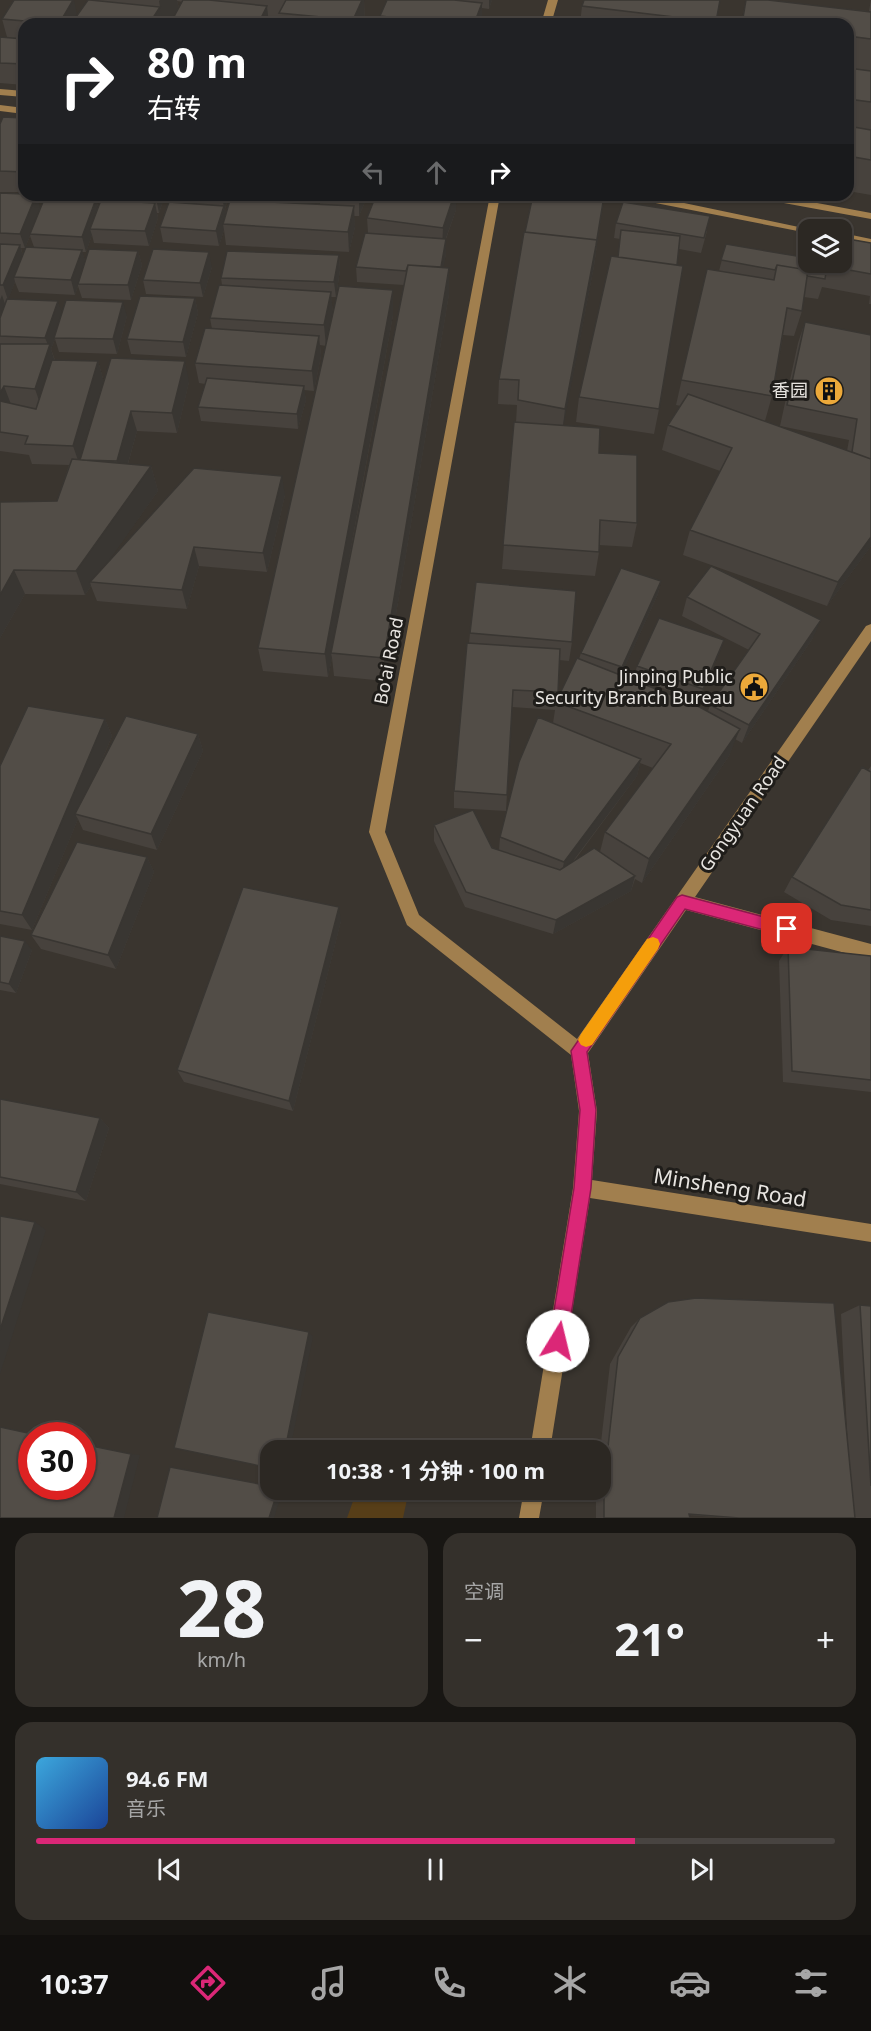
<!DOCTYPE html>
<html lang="zh">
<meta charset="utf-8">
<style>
:root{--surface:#2c2823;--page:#34302b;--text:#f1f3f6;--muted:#a6a6a6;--line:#484441;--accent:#db2777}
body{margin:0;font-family:"Noto Sans","Noto Sans SC",sans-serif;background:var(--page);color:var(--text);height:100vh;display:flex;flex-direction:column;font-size:22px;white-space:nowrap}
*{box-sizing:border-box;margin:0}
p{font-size:20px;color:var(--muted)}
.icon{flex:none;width:33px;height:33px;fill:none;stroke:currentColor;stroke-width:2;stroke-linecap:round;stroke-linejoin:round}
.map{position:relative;height:1518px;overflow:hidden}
.sheet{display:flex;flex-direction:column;gap:15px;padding:15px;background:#181613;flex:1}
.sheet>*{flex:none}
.top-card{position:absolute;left:18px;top:18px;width:836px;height:183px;border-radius:18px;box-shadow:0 2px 4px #0004,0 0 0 2px var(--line);background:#202124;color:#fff;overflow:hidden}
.buttons{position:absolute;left:798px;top:219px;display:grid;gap:12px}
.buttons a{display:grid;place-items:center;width:54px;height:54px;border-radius:12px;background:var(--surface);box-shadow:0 2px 4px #0004,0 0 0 2px var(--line);font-size:30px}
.speed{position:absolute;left:18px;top:1422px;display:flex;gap:12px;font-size:30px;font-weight:700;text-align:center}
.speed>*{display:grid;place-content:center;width:78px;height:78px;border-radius:50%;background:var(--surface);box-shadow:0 2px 4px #0004,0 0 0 2px var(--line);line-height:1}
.speed .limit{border:9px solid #d22;background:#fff;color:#111}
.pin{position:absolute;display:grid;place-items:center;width:51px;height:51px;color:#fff;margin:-26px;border-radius:12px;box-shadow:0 3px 9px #0006}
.me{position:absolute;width:66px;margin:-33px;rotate:9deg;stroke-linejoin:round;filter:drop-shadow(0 0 4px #0008)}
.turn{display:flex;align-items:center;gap:21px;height:126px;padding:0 30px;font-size:27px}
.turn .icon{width:78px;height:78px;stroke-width:2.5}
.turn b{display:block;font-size:42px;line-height:51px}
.lanes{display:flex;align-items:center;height:57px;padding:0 30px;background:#0003;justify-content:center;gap:30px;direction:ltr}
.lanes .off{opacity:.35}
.big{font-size:45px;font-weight:700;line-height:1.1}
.sheet .card{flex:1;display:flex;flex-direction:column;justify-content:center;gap:9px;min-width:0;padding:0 21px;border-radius:18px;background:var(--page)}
.sheet .dial{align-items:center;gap:0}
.dial b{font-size:78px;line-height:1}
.song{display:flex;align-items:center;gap:18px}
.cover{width:72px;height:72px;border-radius:9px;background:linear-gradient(135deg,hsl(200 70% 55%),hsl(220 70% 35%))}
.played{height:6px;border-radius:3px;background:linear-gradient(90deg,var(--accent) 75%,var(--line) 75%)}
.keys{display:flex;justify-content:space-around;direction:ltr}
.heat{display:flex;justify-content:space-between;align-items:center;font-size:33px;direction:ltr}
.sheet .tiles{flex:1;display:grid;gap:15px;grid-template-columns:1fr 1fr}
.card:last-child{grid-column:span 2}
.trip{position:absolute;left:260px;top:1440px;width:351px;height:60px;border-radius:18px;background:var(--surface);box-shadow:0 2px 4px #0004,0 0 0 2px var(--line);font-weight:700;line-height:60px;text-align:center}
.dock{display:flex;height:96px;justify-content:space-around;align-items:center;background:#12100e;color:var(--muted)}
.dock .icon{width:42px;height:42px}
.dock .on{color:var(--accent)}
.dock b{font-size:27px;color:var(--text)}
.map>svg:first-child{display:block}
.green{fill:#573e18}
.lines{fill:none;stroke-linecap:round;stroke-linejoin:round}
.minor{fill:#a17f4e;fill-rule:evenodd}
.wall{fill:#47423d;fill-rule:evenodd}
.shaded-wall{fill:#393632}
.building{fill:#524d47;stroke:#393632;stroke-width:1.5}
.route{fill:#db2777;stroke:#8e194d;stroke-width:1.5}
.slow{fill:#f59e0b}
.labels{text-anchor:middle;stroke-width:6;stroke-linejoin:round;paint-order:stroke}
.poi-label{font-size:18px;fill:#e8e5e1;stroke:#1f1d1a;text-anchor:end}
.street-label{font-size:18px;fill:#e8e5e1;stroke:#1f1d1a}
.near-street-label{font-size:21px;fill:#e8e5e1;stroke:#1f1d1a}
</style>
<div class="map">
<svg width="871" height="1518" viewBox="0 0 871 1518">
<rect width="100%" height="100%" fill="#3a352f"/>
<path class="green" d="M 357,1490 L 409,1490 L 403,1518 L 347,1518 Z"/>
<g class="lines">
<path class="minor" d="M 548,0 L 558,0 L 551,24 L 541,24 Z
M 0,89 L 24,91 L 24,97 L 0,95 Z
M 0,105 L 24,108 L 24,114 L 0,111 Z
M 490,195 L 500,195 L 385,832 L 419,915 L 577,1039 L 866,626 L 871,624 L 871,641 L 695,897 L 871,944 L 871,960 L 686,910 L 588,1053 L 597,1111 L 592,1180 L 871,1224 L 871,1242 L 590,1198 L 550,1450 L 530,1450 L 573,1188 L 579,1111 L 571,1055 L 407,925 L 369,832 Z
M 625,195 L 646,195 L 813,230 L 808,230 L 808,233 L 630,198 Z
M 752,195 L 774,195 L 871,213 L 871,219 L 757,198 Z
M 842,233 L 871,239 L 871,245 L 842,239 Z
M 524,1490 L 544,1490 L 539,1518 L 519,1518 Z"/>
</g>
<path class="wall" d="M 88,0 L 364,0 L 365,24 L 280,24 L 280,17 L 268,16 L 269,24 L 24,24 L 24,85 L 0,83 L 0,37 L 7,37 L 2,19 L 77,15 ZM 177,1 L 183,2 L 179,8 Z
M 387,0 L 492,0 L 489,9 L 482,8 L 482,24 L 380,24 L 380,16 Z
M 720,0 L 715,24 L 580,24 L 582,6 Z
M 746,0 L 869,11 L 871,0 L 871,195 L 848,191 L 848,24 L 741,24 Z
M 24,118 L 24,192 L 0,192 L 0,124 Z
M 0,193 L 41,208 L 96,199 L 98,207 L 103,200 L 102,195 L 165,195 L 159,213 L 157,213 L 158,218 L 149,246 L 94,243 L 92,235 L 86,252 L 82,252 L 85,261 L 138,251 L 142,265 L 131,300 L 82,298 L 78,286 L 75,295 L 19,292 L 15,282 L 8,299 L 62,313 L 127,316 L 117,354 L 59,352 L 55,339 L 51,349 L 55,360 L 98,361 L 104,382 L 96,408 L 189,382 L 177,433 L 137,431 L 128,464 L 151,466 L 158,491 L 106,564 L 285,495 L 267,572 L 199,566 L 187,609 L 97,601 L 91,586 L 85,595 L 25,594 L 0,638 L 0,502 L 57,501 L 69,465 L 32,464 L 29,455 L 0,451 ZM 30,236 L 34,247 L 23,255 L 21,248 L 25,248 Z
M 168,195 L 229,195 L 225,209 L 226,215 L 231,200 L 231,195 L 290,195 L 288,203 L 320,205 L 320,196 L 310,195 L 368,195 L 359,216 L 354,216 L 355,227 L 349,252 L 226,245 L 224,230 L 219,246 L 163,242 L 160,227 L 169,202 Z
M 604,196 L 594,266 L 563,425 L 599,453 L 637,523 L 632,547 L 599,545 L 599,552 L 595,576 L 502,569 L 514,422 L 516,422 L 517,405 L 498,404 L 499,379 Z
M 456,210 L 446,239 L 446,254 L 443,267 L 449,294 L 385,681 L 334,676 L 332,658 L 328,677 L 263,671 L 258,648 L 326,346 L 320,345 L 321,356 L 314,391 L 304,390 L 306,400 L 298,429 L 201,421 L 198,407 L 205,384 L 199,383 L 195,363 L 212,329 L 210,318 L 222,285 L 221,278 L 339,255 L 340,270 L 336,297 L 331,297 L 333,313 L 393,290 L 393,315 L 347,572 L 404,285 L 357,282 L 356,267 L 368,233 L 367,218 Z
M 616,223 L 707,231 L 701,253 L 679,249 L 659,409 L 654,434 L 576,422 L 579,397 L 618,257 L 620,239 L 614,238 Z
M 807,232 L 871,243 L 871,304 L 869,304 L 870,296 L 822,287 L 818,299 L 804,297 L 802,311 L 794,336 L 783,335 L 772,396 L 765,421 L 762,420 L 847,451 L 849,440 L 780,426 L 798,343 L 805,322 L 871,335 L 871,546 L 827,606 L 683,555 L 690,530 L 720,471 L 662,450 L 668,425 L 681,406 L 676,405 L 707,269 L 719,271 L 726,244 L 800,257 Z
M 212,267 L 203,297 L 146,294 L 143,280 Z
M 195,298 L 198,313 L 186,357 L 131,354 L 127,339 Z
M 661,581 L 658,594 L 621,675 L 708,711 L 710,705 L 749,650 L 682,616 L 687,597 L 813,638 L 742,743 L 735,739 L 729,756 L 642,883 L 635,879 L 631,891 L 553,934 L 465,907 L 434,841 L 434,825 L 499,850 L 500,837 L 553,723 L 555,710 L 512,707 L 506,811 L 454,808 L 454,791 L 470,633 L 572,642 L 569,661 L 559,660 L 557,700 L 579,659 L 581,653 ZM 640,763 L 653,768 L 605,832 L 600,852 L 574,861 L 637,776 Z
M 724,640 L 719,653 L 699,701 L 634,678 L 637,666 Z
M 105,719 L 112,736 L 98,770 L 198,734 L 203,751 L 157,850 L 83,830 L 78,819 L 32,930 L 0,924 L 0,766 Z
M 871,766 L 871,926 L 831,920 L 784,892 L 792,877 Z
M 147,857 L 154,872 L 116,969 L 41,949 L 31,935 Z
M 341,921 L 293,1111 L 184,1082 L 177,1070 Z
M 0,936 L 32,950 L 16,993 L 0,990 Z
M 788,947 L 871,956 L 871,1092 L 783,1082 L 779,961 Z
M 0,1099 L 100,1118 L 109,1128 L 86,1201 L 0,1184 Z
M 860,1305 L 871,1306 L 871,1518 L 727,1518 L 689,1515 L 690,1518 L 596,1518 L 596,1490 L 600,1490 L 600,1451 L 610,1364 L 631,1327 L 640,1318 L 848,1450 L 841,1314 Z"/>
<path class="shaded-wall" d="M 73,0 L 74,0 L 79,24 L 59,24 Z
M 160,0 L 177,0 L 179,10 L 171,24 L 163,24 L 159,1 Z
M 362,0 L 364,0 L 365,24 L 353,24 L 353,20 Z
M 489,0 L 492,0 L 489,9 Z
M 482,3 L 482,24 L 474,24 Z
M 267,6 L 269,24 L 258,24 Z
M 160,7 L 163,24 L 149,24 Z
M 36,195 L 41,209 L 25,248 L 20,234 Z
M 157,195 L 165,195 L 159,213 L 156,198 Z
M 222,195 L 229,195 L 225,209 L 227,221 L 223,224 L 224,230 L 219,246 L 216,231 L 224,208 Z
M 284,195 L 290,195 L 285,213 L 283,199 Z
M 361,195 L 368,195 L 359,216 L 359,202 Z
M 454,195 L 457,195 L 456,210 L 442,249 L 443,228 Z
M 604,196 L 594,266 L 562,434 L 565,409 Z
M 96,199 L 100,214 L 90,229 L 92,235 L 86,252 L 82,237 Z
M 155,203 L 158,218 L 149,246 L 145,231 Z
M 354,206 L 355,227 L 349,252 L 348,232 Z
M 446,239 L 446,254 L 440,288 L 440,273 Z
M 20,245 L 24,260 L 14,277 L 15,282 L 8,300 L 3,285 Z
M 82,250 L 86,265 L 78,284 L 78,286 L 75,295 L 71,280 Z
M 138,251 L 142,265 L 131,300 L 128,285 Z
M 209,252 L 212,267 L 203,297 L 200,283 Z
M 339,255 L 340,270 L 336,297 L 334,282 Z
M 449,268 L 449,294 L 385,681 L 384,658 Z
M 393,290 L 393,315 L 332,653 L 331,653 L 332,658 L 328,677 L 325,654 Z
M 331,292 L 333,313 L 326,346 L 324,325 Z
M 2,295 L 7,310 L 0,328 L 0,300 Z
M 195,298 L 198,313 L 186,357 L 183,342 Z
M 58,301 L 63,316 L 54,338 L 55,339 L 51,349 L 56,365 L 42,409 L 35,389 L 49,347 L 45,338 Z
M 123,302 L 127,316 L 117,354 L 113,339 Z
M 319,336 L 321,356 L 314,391 L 312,371 Z
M 98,361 L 104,382 L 80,466 L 73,446 Z
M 185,361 L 189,382 L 177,433 L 172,413 Z
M 4,386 L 12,407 L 0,414 L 0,393 Z
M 304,386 L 306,400 L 298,429 L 297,414 Z
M 131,411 L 137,431 L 123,481 L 117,461 Z
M 151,466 L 158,491 L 94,582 L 90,582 L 91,586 L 85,595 L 76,571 Z
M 282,476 L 285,495 L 267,572 L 263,553 Z
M 871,537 L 871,546 L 827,606 L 838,582 Z
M 194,547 L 199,566 L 187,609 L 182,590 Z
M 14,570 L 25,594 L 0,638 L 0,595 Z
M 661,581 L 658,594 L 619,680 L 622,667 Z
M 821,620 L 813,638 L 742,743 L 749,725 Z
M 724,640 L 719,653 L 699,701 L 703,689 Z
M 105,719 L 112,736 L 79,815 L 75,814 L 78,819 L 32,930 L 22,915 Z
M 740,729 L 729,756 L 642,883 L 649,859 Z
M 198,734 L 203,751 L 157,850 L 151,834 Z
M 641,759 L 637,776 L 561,877 L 564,862 Z
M 147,857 L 154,872 L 116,969 L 108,955 Z
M 635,876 L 631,891 L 553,934 L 556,920 Z
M 339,907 L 341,921 L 293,1111 L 289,1101 Z
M 25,941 L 32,950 L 16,993 L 9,984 Z
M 100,1118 L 109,1128 L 86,1201 L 76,1192 Z
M 35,1222 L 46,1230 L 0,1374 L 0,1330 Z
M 309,1332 L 313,1337 L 290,1450 L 285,1450 Z
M 131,1454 L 140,1455 L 124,1518 L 114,1518 Z
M 278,1490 L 283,1490 L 274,1518 L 269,1518 Z"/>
<path class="building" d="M 14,0 L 73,0 L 59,24 L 2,19 Z
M 88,0 L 90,0 L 160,7 L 149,24 L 71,24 Z
M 183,0 L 209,0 L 267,6 L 258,24 L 170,24 Z
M 286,0 L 362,0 L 353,20 L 279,13 Z
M 387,0 L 454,0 L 482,3 L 474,24 L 450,24 L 380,16 Z
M 584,0 L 720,0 L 716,22 L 582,6 Z
M 746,0 L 768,0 L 871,12 L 871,39 L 848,36 L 848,24 L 742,24 Z
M 0,37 L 24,39 L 24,64 L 0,63 Z
M 848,68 L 871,71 L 871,102 L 848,99 Z
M 3,117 L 24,118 L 24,172 L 0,171 L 0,124 Z
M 848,126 L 871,130 L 871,160 L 848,156 Z
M 0,193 L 24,194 L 24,195 L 36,195 L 20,234 L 0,233 Z
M 102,195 L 157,195 L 156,198 Z
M 239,195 L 284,195 L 283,199 Z
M 320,195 L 361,195 L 359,202 L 319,197 Z
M 376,195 L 454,195 L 443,228 L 367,218 Z
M 533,195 L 592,195 L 604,196 L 596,245 L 597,240 L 525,232 Z
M 45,197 L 96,199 L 82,237 L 30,234 Z
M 101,200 L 155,203 L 145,231 L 90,229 Z
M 230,200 L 354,206 L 348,232 L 223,224 Z
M 169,202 L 224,206 L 216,231 L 160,227 Z
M 623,202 L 710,216 L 704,238 L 616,223 Z
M 621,230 L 680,236 L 677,265 L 618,257 Z
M 524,232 L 597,240 L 565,409 L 518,400 L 519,380 L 499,379 Z
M 807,232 L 808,233 L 808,262 L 842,262 L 842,238 L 871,243 L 871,274 L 827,266 L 825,279 L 807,276 L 808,270 L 777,265 L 775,270 L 721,260 L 726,244 L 802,257 Z
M 365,233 L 446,239 L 441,267 L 408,265 L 406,271 L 356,267 Z
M 0,244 L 20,245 L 3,285 L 0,285 Z
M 26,247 L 82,250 L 71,280 L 14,277 Z
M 89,249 L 138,251 L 128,285 L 78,284 Z
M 153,249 L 209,252 L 200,283 L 143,280 Z
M 227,251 L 339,255 L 334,282 L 221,278 Z
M 611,256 L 683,266 L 659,409 L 579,397 Z
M 408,265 L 449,268 L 384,658 L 331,653 Z
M 777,265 L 808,270 L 802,311 L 787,308 L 772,396 L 681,380 L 707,269 L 774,280 Z
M 219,285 L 331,292 L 324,325 L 210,318 Z
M 339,286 L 393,290 L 325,654 L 258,648 Z
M 140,296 L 195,298 L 183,342 L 127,339 Z
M 7,299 L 58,301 L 45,338 L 0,336 L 0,318 Z
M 66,300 L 123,302 L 113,339 L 54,338 Z
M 805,322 L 871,335 L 871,459 L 852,452 L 857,419 L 787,405 Z
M 205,328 L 319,336 L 312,371 L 195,363 Z
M 0,344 L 50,344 L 35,389 L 4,386 L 0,393 Z
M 111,358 L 185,361 L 172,413 L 131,411 L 117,461 L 80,460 Z
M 52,360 L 98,361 L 73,446 L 25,444 L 28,436 L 0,432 L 0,401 L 36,409 Z
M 207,378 L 304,386 L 297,414 L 198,407 Z
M 688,394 L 871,459 L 871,537 L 838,582 L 690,530 L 732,448 L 668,425 Z
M 514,422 L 600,428 L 599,453 L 637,455 L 637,523 L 600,520 L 599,552 L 503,545 Z
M 72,459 L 151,466 L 76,571 L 14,570 L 0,595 L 0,502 L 57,501 Z
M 194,468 L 282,476 L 263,553 L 194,547 L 182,590 L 90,582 Z
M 711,566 L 821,620 L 749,725 L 710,705 L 760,634 L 687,597 Z
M 621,568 L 661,581 L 622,667 L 581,653 Z
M 476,582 L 576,591 L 572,642 L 470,633 Z
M 659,618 L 724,640 L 703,689 L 637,666 Z
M 467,643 L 560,649 L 558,692 L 513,690 L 507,795 L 454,791 Z
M 577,658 L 694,704 L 740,729 L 649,859 L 605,832 L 671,744 L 556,702 Z
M 28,706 L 105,719 L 22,915 L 0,911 L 0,766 Z
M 126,716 L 198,734 L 151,834 L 75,814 Z
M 538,717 L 641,759 L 564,862 L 500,837 L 519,762 Z
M 862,767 L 871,772 L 871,910 L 841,905 L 792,877 Z
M 473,810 L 492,848 L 560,870 L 594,848 L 635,876 L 556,920 L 466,892 L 434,825 Z
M 77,842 L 147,857 L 108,955 L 31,935 Z
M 243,887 L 339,907 L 289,1101 L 177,1070 Z
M 0,936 L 25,941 L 9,984 L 0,982 Z
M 788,947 L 871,956 L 871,1080 L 792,1071 Z
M 0,1099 L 100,1118 L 76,1192 L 0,1177 Z
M 0,1216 L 35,1222 L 0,1330 Z
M 696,1298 L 834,1303 L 855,1518 L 739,1518 L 689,1514 L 690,1518 L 604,1518 L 604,1483 L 618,1357 L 640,1318 L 668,1302 Z
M 860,1305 L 871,1306 L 871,1486 Z
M 208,1312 L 309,1332 L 285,1450 L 270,1450 L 270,1468 L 174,1448 Z
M 0,1427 L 42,1436 L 32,1436 L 32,1486 L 82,1486 L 82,1444 L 131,1454 L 114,1518 L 0,1518 Z
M 170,1467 L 270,1486 L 270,1490 L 278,1490 L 269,1518 L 157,1518 Z"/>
<path class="route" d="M 682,895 L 787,923 L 792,925 L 794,929 L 792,934 L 787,936 L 685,909 L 587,1052 L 596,1110 L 591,1188 L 567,1341 L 564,1347 L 558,1350 L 551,1347 L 549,1341 L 574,1188 L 580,1110 L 571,1051 L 677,897 Z"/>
<path class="slow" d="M 653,937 L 658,939 L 660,944 L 658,949 L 592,1045 L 586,1047 L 581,1045 L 578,1040 L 581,1034 L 647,939 Z"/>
<defs>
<g id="building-disc" transform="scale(1.5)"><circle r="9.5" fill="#eca93a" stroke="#1f1d1a"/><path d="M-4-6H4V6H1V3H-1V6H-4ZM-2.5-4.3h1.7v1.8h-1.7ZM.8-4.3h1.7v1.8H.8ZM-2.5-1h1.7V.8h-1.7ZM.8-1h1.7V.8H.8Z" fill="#111"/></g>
<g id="civic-disc" transform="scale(1.5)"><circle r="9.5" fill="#eca93a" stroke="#1f1d1a"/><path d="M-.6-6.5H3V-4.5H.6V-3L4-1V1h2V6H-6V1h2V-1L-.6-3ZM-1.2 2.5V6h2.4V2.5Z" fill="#111"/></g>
</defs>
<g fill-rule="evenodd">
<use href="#building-disc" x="829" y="391"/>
<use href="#civic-disc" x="754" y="687"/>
</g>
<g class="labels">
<g class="poi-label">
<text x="808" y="397">香园</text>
<text x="733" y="683">Jinping Public<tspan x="733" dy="21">Security Branch Bureau</tspan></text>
</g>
<g class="street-label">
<text transform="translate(389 661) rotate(-79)" y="6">Bo'ai Road</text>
<text transform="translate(743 814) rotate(-55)" y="6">Gongyuan Road</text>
</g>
<g class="near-street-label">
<text transform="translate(730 1188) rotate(9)" y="7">Minsheng Road</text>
</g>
</g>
</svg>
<div class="buttons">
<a><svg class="icon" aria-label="layers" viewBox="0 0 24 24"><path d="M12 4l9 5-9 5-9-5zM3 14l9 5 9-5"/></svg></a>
</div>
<div class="speed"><div class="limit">30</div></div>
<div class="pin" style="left:787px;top:929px;background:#d93025"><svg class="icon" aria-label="arrive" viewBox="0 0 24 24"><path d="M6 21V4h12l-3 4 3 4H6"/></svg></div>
<svg class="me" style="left:558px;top:1341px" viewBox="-20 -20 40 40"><circle r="19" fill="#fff"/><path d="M0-13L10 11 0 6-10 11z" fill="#db2777"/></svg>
<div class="trip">10:38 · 1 分钟 · 100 m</div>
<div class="top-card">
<div class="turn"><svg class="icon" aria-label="right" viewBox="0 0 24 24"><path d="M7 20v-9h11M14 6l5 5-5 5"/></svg><div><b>80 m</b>右转</div></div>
<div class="lanes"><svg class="icon off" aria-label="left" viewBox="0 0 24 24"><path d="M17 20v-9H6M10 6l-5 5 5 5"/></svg><svg class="icon off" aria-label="ahead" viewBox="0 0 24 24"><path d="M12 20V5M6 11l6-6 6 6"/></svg><svg class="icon" aria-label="right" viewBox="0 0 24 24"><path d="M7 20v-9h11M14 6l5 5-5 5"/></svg></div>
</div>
</div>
<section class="sheet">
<div class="tiles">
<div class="card dial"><b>28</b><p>km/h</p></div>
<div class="card"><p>空调</p>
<div class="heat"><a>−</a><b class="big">21°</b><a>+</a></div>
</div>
<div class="card">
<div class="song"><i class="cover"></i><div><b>94.6 FM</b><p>音乐</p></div></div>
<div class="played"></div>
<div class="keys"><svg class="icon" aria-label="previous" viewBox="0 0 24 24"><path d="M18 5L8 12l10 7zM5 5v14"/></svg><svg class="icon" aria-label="pause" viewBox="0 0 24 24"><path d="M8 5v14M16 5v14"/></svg><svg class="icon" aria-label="next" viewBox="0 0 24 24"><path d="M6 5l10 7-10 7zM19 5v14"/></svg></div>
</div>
</div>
</section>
<nav class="dock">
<b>10:37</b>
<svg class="icon on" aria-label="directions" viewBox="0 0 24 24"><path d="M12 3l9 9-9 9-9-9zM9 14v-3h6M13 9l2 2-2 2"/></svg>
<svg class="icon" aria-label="music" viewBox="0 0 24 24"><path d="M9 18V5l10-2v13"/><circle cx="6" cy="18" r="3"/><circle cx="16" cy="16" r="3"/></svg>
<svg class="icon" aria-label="phone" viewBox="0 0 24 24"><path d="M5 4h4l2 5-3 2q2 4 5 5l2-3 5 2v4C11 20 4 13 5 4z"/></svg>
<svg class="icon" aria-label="climate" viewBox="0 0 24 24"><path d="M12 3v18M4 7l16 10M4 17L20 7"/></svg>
<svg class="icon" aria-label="car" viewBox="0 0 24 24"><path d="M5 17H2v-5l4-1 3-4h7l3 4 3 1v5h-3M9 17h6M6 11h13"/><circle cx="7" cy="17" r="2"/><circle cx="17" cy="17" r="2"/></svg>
<svg class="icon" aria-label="filters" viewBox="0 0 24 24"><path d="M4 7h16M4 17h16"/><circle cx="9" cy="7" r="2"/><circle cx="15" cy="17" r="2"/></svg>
</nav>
